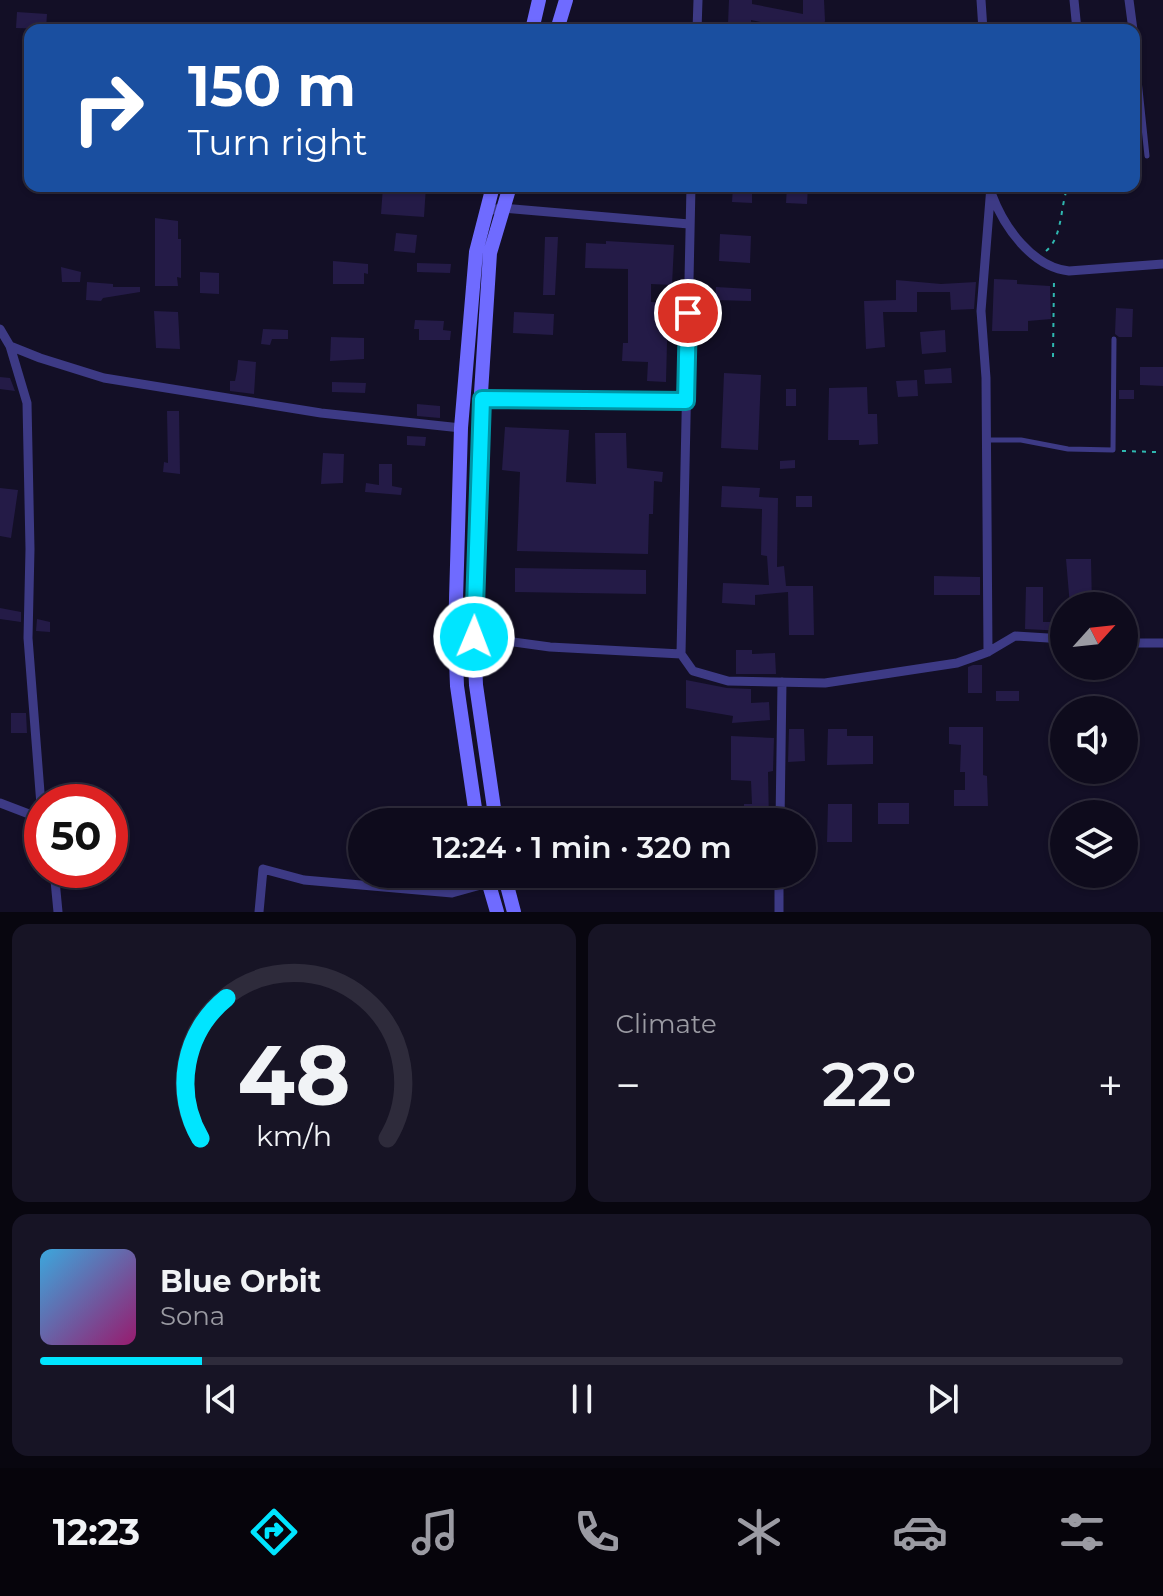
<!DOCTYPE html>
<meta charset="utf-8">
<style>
:root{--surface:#0e0b1c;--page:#171425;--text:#f1f3f6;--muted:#9b9ba3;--line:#2e2b3b;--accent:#00e5ff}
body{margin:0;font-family:Montserrat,sans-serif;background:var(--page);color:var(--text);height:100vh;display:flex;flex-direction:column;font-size:30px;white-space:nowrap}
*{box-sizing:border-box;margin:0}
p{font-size:26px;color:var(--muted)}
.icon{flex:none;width:44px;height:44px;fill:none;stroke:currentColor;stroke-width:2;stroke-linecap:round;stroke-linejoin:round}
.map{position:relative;height:912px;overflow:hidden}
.details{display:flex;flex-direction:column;gap:12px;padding:12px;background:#08060f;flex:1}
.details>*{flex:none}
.hud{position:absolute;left:24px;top:24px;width:1116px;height:168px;border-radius:16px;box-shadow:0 2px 6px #0004,0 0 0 2px var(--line);background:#1a4fa0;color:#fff;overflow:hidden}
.needle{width:52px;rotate:63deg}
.buttons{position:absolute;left:1050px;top:592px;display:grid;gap:16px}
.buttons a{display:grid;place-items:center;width:88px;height:88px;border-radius:50%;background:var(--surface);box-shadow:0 2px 6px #0004,0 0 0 2px var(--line);font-size:40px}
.speed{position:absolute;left:24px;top:784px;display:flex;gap:16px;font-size:40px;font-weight:700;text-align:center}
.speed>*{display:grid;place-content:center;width:104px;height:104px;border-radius:50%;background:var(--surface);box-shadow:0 2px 6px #0004,0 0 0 2px var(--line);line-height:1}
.speed .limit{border:12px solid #d22;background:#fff;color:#111}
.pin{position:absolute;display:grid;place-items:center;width:68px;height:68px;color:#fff;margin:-34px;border:4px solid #fff;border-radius:50%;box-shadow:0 2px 8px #0007}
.me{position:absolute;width:88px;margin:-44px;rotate:1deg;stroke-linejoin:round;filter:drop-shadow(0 0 6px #0008)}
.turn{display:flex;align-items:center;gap:28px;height:168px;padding:0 32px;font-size:36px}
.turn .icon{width:104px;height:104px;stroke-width:2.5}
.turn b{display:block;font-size:56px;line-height:68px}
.big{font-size:60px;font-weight:600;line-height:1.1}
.details .widget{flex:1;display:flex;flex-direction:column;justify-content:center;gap:12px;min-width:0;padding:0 28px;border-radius:16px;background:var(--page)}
.details .dial{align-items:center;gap:0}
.dial svg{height:208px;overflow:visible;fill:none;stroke:var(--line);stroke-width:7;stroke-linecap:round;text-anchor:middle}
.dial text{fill:var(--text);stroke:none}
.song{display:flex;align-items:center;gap:24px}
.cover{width:96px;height:96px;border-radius:12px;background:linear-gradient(135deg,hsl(200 70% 55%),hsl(320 70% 35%))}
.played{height:8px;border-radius:4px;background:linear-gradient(90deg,var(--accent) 15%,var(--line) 15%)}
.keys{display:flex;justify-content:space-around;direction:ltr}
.heat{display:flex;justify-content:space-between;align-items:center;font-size:44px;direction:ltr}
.details .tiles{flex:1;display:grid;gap:12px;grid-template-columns:1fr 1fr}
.widget:last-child{grid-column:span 2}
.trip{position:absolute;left:348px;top:808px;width:468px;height:80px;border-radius:40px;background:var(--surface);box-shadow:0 2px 6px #0004,0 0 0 2px var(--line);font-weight:600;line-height:80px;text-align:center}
.menu{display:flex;height:128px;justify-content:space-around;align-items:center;background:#06040b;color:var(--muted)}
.menu .icon{width:56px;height:56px}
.menu .active{color:var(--accent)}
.menu b{font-size:36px;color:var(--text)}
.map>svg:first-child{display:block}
.building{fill:#241b47}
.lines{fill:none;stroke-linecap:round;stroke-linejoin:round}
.path{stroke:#2fb8b0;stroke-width:2;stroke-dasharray:4 6;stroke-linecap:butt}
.service{stroke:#3d3a85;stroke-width:5}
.minor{stroke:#3d3a85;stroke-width:9}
.secondary{stroke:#6f6bff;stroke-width:14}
.route-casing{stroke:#0095a6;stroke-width:20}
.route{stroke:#00e5ff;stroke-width:14}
</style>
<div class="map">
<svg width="1163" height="912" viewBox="0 0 1163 912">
<rect width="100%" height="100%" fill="#130f26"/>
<path class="building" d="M 729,0 L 752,0 L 752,4 L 803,14 L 803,0 L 824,0 L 825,21 L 821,30 L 799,30 L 751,20 L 751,25 L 728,24 Z
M 17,12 L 47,14 L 46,29 L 16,28 Z
M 383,186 L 426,186 L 424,217 L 381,214 Z
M 733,186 L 752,186 L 752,203 L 732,202 Z
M 787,186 L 808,186 L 807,204 L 786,203 Z
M 155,218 L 178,221 L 178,239 L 181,239 L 181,278 L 177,277 L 178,286 L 155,286 Z
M 396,233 L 417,235 L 415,253 L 394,251 Z
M 720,234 L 751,236 L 750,263 L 719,261 Z
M 545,237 L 558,237 L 555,295 L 543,295 Z
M 606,241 L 674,245 L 672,285 L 651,284 L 651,302 L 668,303 L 666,382 L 647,381 L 648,362 L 622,361 L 623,343 L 628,343 L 628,269 L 585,268 L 586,243 L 606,244 Z
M 333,261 L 368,264 L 368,274 L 364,273 L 364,284 L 333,284 Z
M 417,263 L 451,264 L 450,273 L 417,272 Z
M 61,267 L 81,272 L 80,282 L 62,282 Z
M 200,272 L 219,273 L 219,294 L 200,293 Z
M 994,279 L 1017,280 L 1017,284 L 1050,286 L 1051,319 L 1028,321 L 1028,331 L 992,331 Z
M 896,280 L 941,284 L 976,282 L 974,309 L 951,310 L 950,292 L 917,292 L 917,312 L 883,312 L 885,347 L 866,349 L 864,301 L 896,300 Z
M 87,282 L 113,284 L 113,287 L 140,287 L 140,292 L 103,298 L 101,301 L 86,300 Z
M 716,287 L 751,289 L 751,301 L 715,300 Z
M 1116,308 L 1133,309 L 1132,337 L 1119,337 L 1115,334 Z
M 154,311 L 178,312 L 180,349 L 156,348 Z
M 514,312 L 554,314 L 553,335 L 513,333 Z
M 415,320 L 444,321 L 443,330 L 451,331 L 450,340 L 419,340 L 419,329 L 414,329 Z
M 263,329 L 288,330 L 288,339 L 272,339 L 270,345 L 261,344 Z
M 945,330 L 946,352 L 922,354 L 920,332 Z
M 331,337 L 364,338 L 364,359 L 330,361 Z
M 238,360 L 256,362 L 254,394 L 230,391 L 230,381 L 235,381 L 237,371 Z
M 1140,367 L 1163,367 L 1163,386 L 1140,385 Z
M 951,368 L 952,383 L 925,384 L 924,370 Z
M 724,373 L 761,375 L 758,450 L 721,448 Z
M 0,377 L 10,378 L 15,391 L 0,389 Z
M 917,380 L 918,396 L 898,397 L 896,381 Z
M 332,382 L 366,383 L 365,393 L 332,392 Z
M 867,387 L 868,414 L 877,414 L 878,444 L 859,445 L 859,440 L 828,440 L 829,388 Z
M 786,389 L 796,389 L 796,406 L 786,406 Z
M 1119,390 L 1134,390 L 1134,399 L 1119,399 Z
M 417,404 L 440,406 L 440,418 L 417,416 Z
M 167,411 L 179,411 L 180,474 L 163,472 L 164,462 L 168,463 Z
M 505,427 L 569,430 L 566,482 L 596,484 L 595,433 L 626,433 L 627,468 L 663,472 L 662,482 L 654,481 L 653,514 L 649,514 L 648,554 L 517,551 L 520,472 L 502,470 Z
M 407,436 L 426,437 L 425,446 L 407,445 Z
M 323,453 L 344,454 L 343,483 L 321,484 Z
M 795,460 L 795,468 L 780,469 L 780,461 Z
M 379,464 L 392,464 L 392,486 L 402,488 L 401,495 L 365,492 L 366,483 L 379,485 Z
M 722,486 L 760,488 L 759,497 L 778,498 L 777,567 L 784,566 L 786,586 L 813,586 L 814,635 L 789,635 L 788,592 L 755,595 L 755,605 L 722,603 L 723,583 L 769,585 L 767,556 L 761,555 L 762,509 L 721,507 Z
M 0,488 L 18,490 L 11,538 L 0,536 Z
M 796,496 L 812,496 L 812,507 L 796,507 Z
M 1066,559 L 1091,559 L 1092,606 L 1070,606 Z
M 515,568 L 646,570 L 646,594 L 515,592 Z
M 934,576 L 980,577 L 980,595 L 934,595 Z
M 1026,587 L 1043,587 L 1043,622 L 1064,622 L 1064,631 L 1025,629 Z
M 0,608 L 21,612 L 21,622 L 0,619 Z
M 37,619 L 50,622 L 50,632 L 36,631 Z
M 736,650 L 752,650 L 752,654 L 775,653 L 776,674 L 736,674 Z
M 973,665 L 982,665 L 982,693 L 968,693 L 968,667 Z
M 686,680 L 727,688 L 751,689 L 751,703 L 769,702 L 770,720 L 732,723 L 733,716 L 686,708 Z
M 996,691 L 1019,691 L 1019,701 L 996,701 Z
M 11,713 L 26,713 L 27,733 L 11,733 Z
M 949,727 L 983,727 L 983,775 L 987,776 L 988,806 L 954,806 L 954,790 L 965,790 L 965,772 L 960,772 L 961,745 L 949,744 Z
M 789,729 L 804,729 L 805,761 L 788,762 Z
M 828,729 L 847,729 L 847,736 L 873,736 L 873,764 L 827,765 Z
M 731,736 L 774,738 L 773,771 L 768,772 L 769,822 L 743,822 L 744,804 L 752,804 L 751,781 L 731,780 Z
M 878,803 L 909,803 L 909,824 L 878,824 Z
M 828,804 L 852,804 L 852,842 L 827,842 Z"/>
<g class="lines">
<path class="path" d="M 1046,251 C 1063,237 1060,206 1068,186
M 1053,357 L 1054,279
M 1122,451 L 1156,452"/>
<path class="service" d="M 1137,61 L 1147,156
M 987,440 L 1021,440 L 1068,449 L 1113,450 L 1114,339"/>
<path class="minor" d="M 981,0 L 983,30
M 1074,0 L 1077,30
M 1129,0 L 1133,30
M 697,30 L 698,0
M 1134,40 L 1137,60
M 691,186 L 681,654 L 693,671 L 728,681 L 825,683 L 957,663 L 988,652 L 1015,636 L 1064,639
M 992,195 C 1004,227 1032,267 1069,271 L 1163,264
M 487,211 L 502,208 L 689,224
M 0,329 L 10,346 L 40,358 L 104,378 L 321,413 L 461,428
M 10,346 L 27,403 L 30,549 L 28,638 L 42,818
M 477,399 L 686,401
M 455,634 L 550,647 L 681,654
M 1124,643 L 1163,643
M 988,652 L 986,378 L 981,311 L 991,186
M 0,803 L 42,819
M 780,822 L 782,682
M 54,870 L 58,912
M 259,912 L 263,869 L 304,880 L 452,893 L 488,883
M 779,912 L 779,874"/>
<path class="secondary" d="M 532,30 L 539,0
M 557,30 L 566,0
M 477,822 L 457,686 L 455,634 L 461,428 L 476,252 L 493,186
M 496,822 L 476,685 L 474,637 L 479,424 L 490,253 L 510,186
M 486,874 L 497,912
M 504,874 L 514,912"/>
</g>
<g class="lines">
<g class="route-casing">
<path id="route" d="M 474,637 L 482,399 L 686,401 L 688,313"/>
</g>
<use href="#route" class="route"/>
</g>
</svg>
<div class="buttons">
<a><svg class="needle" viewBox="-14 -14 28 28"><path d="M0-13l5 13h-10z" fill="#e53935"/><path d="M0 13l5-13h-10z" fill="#9b9ba3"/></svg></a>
<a><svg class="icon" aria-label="sound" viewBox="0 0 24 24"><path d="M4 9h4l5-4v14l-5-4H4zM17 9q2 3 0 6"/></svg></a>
<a><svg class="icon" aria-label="layers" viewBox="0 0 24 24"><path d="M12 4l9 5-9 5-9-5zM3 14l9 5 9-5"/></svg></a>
</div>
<div class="speed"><div class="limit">50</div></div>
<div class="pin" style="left:688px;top:313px;background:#d93025"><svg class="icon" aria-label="arrive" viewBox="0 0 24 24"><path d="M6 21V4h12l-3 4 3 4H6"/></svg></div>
<svg class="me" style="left:474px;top:637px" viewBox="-20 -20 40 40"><circle r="17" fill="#00e5ff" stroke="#fff" stroke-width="3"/><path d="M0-11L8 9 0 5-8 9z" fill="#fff"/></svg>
<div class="trip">12:24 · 1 min · 320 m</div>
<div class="hud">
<div class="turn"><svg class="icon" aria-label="right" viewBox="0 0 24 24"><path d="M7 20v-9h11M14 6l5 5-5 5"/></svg><div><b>150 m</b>Turn right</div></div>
</div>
</div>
<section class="details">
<div class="tiles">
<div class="widget dial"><svg viewBox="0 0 100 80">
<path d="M14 69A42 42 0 1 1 86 69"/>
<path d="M14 69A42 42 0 0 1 24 15" stroke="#00e5ff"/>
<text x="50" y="56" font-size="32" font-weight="700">48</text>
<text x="50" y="72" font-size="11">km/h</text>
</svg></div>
<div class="widget"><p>Climate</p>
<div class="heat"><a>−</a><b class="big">22°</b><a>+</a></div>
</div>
<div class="widget">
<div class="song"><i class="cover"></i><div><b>Blue Orbit</b><p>Sona</p></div></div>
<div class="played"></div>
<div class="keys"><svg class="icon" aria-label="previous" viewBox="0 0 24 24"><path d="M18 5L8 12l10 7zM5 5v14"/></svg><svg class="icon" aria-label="pause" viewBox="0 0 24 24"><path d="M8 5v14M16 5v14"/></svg><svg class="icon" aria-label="next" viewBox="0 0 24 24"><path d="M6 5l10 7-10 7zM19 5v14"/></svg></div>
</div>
</div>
</section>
<nav class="menu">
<b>12:23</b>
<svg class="icon active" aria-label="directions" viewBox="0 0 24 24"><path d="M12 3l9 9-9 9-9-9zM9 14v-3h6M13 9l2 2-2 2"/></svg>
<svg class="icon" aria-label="music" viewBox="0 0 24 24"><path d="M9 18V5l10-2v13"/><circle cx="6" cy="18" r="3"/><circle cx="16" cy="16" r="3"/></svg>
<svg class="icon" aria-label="phone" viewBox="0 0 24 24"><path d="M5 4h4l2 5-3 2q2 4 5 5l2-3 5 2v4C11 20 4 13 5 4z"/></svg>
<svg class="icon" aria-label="climate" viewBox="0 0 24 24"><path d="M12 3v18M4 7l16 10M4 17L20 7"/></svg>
<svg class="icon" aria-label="car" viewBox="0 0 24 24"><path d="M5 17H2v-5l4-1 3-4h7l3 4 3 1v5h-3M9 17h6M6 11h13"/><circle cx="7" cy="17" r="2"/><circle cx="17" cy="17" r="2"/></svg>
<svg class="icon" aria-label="filters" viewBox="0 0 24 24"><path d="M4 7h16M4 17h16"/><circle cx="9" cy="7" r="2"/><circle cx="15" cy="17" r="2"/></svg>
</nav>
